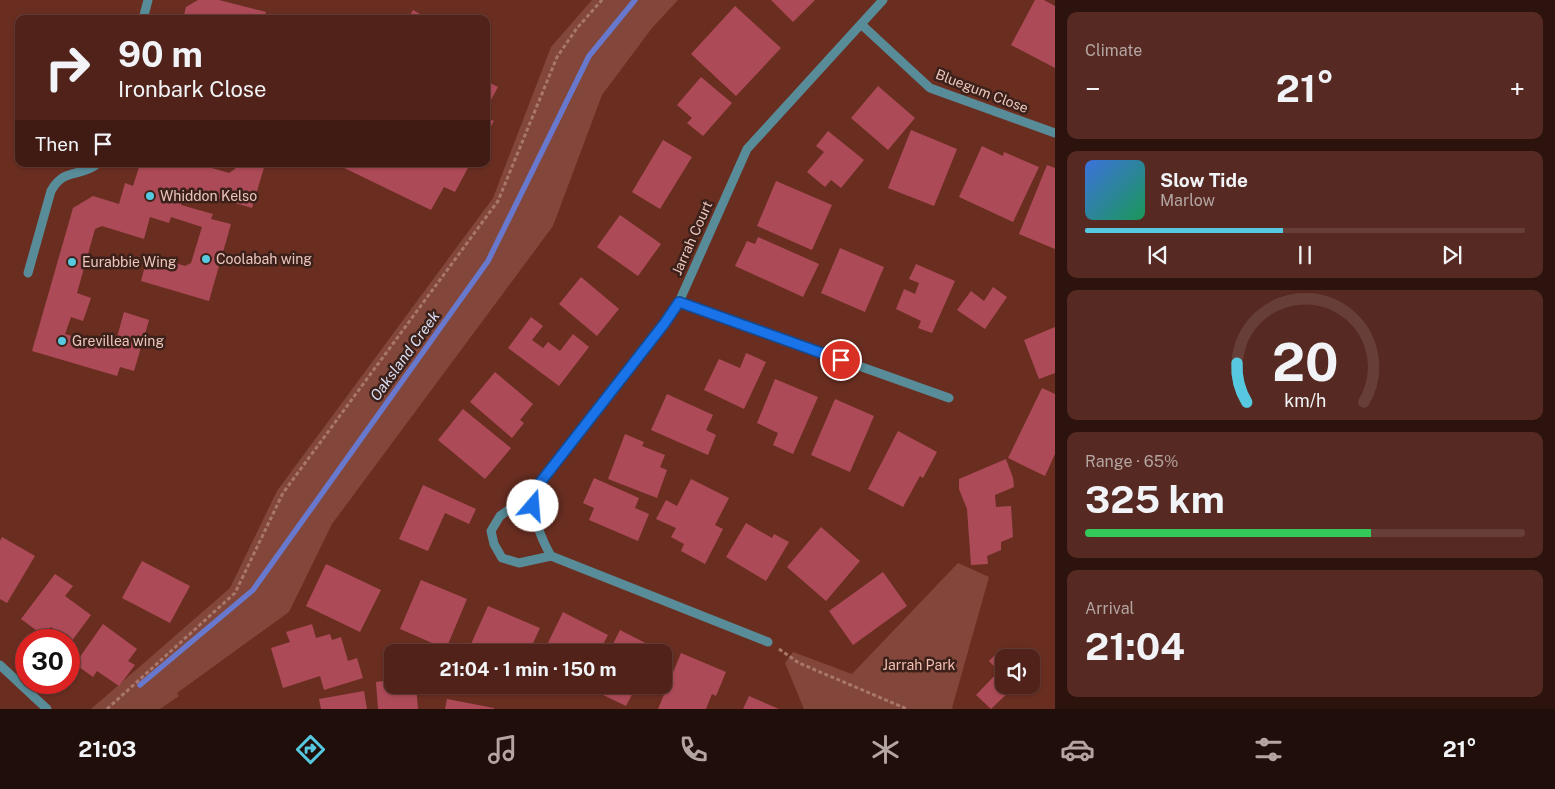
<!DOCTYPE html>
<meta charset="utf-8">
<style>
:root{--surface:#502219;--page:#562a22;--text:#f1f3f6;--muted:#b4a4a2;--line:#673f38;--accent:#56c9e1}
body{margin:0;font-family:"Public Sans",sans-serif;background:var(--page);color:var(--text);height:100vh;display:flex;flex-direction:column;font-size:19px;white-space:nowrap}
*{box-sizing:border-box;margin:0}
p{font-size:16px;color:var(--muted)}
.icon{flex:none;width:28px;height:28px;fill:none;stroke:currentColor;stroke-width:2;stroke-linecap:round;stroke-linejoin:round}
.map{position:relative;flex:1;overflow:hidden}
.side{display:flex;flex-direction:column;gap:12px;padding:12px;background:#2c130e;width:500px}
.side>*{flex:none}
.hud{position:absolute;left:15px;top:15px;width:475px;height:152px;border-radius:10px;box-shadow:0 1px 4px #0004,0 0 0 1px var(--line);background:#502219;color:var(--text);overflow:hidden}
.fabs{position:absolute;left:995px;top:649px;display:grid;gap:10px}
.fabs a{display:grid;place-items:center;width:45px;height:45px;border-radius:10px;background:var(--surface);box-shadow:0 1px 4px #0004,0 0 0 1px var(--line);font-size:25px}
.speed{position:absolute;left:15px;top:629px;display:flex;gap:10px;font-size:25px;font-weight:700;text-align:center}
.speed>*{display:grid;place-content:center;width:65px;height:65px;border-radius:50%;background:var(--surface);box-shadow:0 1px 4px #0004,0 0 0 1px var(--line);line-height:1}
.speed .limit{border:8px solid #d22;background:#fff;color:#111}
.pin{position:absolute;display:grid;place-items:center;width:42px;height:42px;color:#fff;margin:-21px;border:2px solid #fff;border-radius:50%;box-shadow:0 1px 5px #0007}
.me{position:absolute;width:55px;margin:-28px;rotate:18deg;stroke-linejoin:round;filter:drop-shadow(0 0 4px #0008)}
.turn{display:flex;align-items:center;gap:18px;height:105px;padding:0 20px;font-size:22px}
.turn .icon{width:65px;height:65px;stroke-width:2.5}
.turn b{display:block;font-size:35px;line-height:42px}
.then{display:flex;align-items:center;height:48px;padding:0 20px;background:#0003;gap:10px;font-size:19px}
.big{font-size:38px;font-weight:700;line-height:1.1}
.side .widget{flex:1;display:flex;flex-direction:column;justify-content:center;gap:8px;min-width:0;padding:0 18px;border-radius:10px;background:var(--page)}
.side .dial{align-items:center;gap:0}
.dial svg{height:130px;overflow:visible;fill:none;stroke:var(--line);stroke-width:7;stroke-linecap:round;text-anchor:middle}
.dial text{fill:var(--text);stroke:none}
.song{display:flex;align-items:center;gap:15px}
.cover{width:60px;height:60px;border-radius:8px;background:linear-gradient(135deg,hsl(220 70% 55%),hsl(150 70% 35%))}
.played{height:5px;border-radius:2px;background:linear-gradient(90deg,var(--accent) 45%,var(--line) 45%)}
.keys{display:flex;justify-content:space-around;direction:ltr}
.heat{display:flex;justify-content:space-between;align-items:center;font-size:28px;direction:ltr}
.charge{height:8px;border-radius:4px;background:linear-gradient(90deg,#34c759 65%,var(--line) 0)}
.trip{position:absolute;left:384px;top:644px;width:288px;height:50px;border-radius:10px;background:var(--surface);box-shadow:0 1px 4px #0004,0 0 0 1px var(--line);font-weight:700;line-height:50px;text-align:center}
.tab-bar{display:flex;height:80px;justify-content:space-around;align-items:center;background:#200e0a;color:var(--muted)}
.tab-bar .icon{width:35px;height:35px}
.tab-bar .on{color:var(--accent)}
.tab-bar b{font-size:22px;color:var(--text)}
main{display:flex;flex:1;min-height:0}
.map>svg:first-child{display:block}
.green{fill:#82473a}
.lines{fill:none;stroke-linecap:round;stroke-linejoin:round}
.stream{stroke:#6878cd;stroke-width:5.5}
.building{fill:#ad4a58}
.path{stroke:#a8766b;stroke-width:3;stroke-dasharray:4 2.5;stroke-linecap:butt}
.minor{stroke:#578c98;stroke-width:9}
.route-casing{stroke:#114b97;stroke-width:12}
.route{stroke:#1a73e8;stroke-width:9}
.poi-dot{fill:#56c9e1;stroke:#3c211a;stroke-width:2}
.labels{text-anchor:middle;stroke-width:5;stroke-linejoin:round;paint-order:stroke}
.street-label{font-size:14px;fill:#edc7be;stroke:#3c211a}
.poi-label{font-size:14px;fill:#edc7be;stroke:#3c211a;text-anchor:start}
.park-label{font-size:14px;fill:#f4bfb2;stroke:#3c211a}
.water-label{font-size:15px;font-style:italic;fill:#d7def5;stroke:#3c211a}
</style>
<main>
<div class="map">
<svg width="1055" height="709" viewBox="0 0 1055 709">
<rect width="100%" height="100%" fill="#6a2e21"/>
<path class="green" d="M 592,0 L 678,0 L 652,28 L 602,95 L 553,226 L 332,524 L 289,612 L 177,693 L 179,696 L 160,709 L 91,709 L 230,588 L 277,491 L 493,198 L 551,47 Z
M 958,563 L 989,577 L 952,708 L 954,709 L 804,709 L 785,663 L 793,652 L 852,674 Z"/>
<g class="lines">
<path class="stream" d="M 140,685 L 253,590 L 488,261 L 589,56 L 635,0"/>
</g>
<path class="building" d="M 198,0 L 219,0 L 266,12 L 264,19 L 183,19 L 186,7 Z
M 771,0 L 815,0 L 793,22 Z
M 1035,0 L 1044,0 L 1055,6 L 1055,68 L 1011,45 Z
M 735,6 L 781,48 L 736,96 L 691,54 Z
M 413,10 L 429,19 L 408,19 Z
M 701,77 L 732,103 L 703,136 L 687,123 L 692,118 L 677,105 Z
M 486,81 L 498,87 L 486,109 Z
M 878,86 L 915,118 L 888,150 L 851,118 Z
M 486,118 L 494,121 L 486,135 Z
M 911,130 L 957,149 L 934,206 L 888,188 Z
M 828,131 L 864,160 L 841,188 L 831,180 L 825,187 L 807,172 L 824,152 L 816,146 Z
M 663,140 L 692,157 L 660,209 L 632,192 Z
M 982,146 L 1003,156 L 1004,152 L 1039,167 L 1013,222 L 959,197 Z
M 140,164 L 198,164 L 229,173 L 235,169 L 236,164 L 265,164 L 252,208 L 186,189 L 181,205 L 213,214 L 211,219 L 231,224 L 209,301 L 141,281 L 148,255 L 185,266 L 191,263 L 202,227 L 171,217 L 169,223 L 150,217 L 144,239 L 102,226 L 95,229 L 77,293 L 91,298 L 83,321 L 71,317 L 65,334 L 114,348 L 124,312 L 149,320 L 134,371 L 120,367 L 117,376 L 32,351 L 73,208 L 93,196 L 119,204 L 125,183 L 133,186 Z
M 336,164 L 470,164 L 455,192 L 444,187 L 431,210 Z
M 1047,165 L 1055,168 L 1055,249 L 1019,234 Z
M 776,181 L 832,205 L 812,250 L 757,226 Z
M 620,215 L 661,244 L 638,276 L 597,247 Z
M 758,237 L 819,264 L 803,297 L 735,266 L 747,241 L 755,244 Z
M 840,248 L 884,267 L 865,312 L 821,293 Z
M 916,264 L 955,281 L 932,333 L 918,328 L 921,321 L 896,309 L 904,289 L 915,294 L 919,283 L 909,279 Z
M 581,277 L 619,309 L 597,336 L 559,304 Z
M 993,287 L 1007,297 L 985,329 L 957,310 L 971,291 L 984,301 Z
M 531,317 L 543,326 L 532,340 L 543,348 L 548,342 L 560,351 L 573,334 L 589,347 L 559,386 L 508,348 Z
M 1055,327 L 1055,373 L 1039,379 L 1024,340 Z
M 746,353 L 766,362 L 744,409 L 704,390 L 719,359 L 740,368 Z
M 495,372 L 533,404 L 520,420 L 524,423 L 512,438 L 470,402 Z
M 775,379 L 818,397 L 793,454 L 773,445 L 778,433 L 757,423 Z
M 1042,388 L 1055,394 L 1055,454 L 1045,476 L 1008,458 Z
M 667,394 L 713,415 L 706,430 L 716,435 L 708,455 L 651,430 Z
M 835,399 L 874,416 L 850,472 L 811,455 Z
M 463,409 L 511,448 L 485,479 L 438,440 Z
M 898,431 L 937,452 L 923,478 L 920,476 L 903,507 L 868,489 Z
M 625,434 L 644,442 L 642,446 L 665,455 L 660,467 L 667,470 L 657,498 L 608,479 Z
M 1006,459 L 1013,478 L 1014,487 L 995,495 L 996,507 L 1011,506 L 1013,537 L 1001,542 L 1001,550 L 987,556 L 988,564 L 971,565 L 967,509 L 959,489 L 959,479 Z
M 594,478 L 639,498 L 635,508 L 649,514 L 638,541 L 589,520 L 594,508 L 583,503 Z
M 691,479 L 729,498 L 715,525 L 723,529 L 705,564 L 681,551 L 684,544 L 671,537 L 676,528 L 656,519 L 666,500 L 677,506 Z
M 423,485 L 476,509 L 469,524 L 445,513 L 428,551 L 399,539 Z
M 746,523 L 772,538 L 774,534 L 789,542 L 766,581 L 726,557 Z
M 821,527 L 860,561 L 826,601 L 787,567 Z
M 2,537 L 35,556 L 7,603 L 0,599 L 0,541 Z
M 142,561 L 190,586 L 170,623 L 122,598 Z
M 326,564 L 381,590 L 360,632 L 306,606 Z
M 883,572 L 907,606 L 853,645 L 829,611 Z
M 55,574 L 73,586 L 65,596 L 91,615 L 71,642 L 51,627 L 44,636 L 21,619 Z
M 421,580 L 467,599 L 446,649 L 400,629 Z
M 488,606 L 540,628 L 529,652 L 490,652 L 471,644 Z
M 563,612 L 608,635 L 599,652 L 544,651 Z
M 103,624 L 137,649 L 128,661 L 135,665 L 119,686 L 97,671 L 93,677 L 75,664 Z
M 312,624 L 316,638 L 330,634 L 332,640 L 341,637 L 348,661 L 357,658 L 363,678 L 324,690 L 320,676 L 283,688 L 271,648 L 290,642 L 286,632 Z
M 620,630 L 665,653 L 662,658 L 662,652 L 615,652 L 610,650 Z
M 999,651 L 1006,658 L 1004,658 L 1004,685 L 1016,685 L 991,709 L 976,695 L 999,671 L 989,661 Z
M 681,653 L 726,672 L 716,696 L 712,694 L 706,709 L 658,709 Z
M 392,680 L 392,685 L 416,685 L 418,709 L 378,709 L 376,682 Z
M 606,685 L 649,685 L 645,692 L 636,687 L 626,706 L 601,694 Z
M 364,691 L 367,709 L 321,709 L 319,699 Z
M 749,696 L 779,709 L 743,709 Z
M 447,699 L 494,708 L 494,709 L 445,709 Z"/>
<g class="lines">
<path class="path" d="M 779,649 L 799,663 L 907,709
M 107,709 L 235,593 L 283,493 L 498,201 L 557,57 L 577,28 L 602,0"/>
<path class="minor" d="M 143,19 L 148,0
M 862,25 L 930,88 L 1055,133
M 28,273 L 51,191 C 64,167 80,178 97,164
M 679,302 L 949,398
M 532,493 L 500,516 L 491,531 L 494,544 L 502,558 L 519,563 L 551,556
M 768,642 L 551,556 C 539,535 534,518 532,493 L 664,324 L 679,302 L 747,149 L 883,0
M 0,665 L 47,709"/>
</g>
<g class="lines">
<g class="route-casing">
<path id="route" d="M 533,506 L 532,493 L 664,324 L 679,302 L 841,360"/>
</g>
<use href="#route" class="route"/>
</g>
<g class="poi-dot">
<circle cx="150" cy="196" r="5"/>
<circle cx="206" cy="259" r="5"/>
<circle cx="72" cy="262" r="5"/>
<circle cx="62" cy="341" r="5"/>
</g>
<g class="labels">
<g class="street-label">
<text transform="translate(982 91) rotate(21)" y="5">Bluegum Close</text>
<text transform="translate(692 238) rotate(-66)" y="5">Jarrah Court</text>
</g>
<g class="poi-label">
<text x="160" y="201">Whiddon Kelso</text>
<text x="216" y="264">Coolabah wing</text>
<text x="82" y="267">Eurabbie Wing</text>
<text x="72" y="346">Grevillea wing</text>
</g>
<g class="park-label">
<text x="919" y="670">Jarrah Park</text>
</g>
<g class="water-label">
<text transform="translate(405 356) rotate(-54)" y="5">Oaksland Creek</text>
</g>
</g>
</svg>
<div class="fabs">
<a><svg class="icon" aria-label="sound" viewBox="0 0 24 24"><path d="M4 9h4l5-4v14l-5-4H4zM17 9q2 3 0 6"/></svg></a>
</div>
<div class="speed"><div class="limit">30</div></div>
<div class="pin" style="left:841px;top:360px;background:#d93025"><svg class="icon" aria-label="arrive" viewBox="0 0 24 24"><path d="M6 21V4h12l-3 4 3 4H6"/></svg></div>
<svg class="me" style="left:533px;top:506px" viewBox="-20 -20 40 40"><circle r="19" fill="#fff"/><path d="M0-13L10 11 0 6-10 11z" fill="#1a73e8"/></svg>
<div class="trip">21:04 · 1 min · 150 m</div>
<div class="hud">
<div class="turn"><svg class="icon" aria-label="right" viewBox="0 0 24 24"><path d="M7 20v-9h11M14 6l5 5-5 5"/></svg><div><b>90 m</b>Ironbark Close</div></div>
<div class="then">Then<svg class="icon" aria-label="arrive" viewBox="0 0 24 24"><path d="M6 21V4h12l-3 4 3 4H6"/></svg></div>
</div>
</div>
<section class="side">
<div class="widget"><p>Climate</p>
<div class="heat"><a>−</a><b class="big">21°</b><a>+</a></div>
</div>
<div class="widget">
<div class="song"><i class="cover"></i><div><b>Slow Tide</b><p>Marlow</p></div></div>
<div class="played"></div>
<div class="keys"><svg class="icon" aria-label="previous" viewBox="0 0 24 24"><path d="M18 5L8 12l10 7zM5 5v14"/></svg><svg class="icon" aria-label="pause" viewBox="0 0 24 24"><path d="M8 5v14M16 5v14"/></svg><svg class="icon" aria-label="next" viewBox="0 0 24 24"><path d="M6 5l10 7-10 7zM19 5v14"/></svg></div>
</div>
<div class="widget dial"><svg viewBox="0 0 100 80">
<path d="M14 69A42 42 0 1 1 86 69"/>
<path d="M14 69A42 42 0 0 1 8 45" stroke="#56c9e1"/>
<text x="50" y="56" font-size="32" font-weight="700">20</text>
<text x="50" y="72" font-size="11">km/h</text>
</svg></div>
<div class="widget"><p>Range · 65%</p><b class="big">325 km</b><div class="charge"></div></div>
<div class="widget"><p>Arrival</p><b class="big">21:04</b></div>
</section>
</main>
<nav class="tab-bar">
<b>21:03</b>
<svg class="icon on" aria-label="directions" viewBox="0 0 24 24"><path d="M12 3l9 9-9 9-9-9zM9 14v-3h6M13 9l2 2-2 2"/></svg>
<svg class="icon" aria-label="music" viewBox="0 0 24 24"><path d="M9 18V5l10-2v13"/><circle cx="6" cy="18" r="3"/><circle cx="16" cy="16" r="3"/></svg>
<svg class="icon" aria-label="phone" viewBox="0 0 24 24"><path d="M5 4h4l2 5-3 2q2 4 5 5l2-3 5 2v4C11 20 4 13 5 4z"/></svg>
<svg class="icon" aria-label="climate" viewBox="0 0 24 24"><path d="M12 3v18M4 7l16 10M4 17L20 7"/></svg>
<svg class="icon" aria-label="car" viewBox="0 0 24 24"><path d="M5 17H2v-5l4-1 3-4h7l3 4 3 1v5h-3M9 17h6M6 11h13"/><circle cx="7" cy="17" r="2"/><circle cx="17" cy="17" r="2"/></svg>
<svg class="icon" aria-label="filters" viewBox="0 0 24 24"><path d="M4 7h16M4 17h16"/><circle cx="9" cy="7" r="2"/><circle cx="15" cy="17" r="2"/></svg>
<b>21°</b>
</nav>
